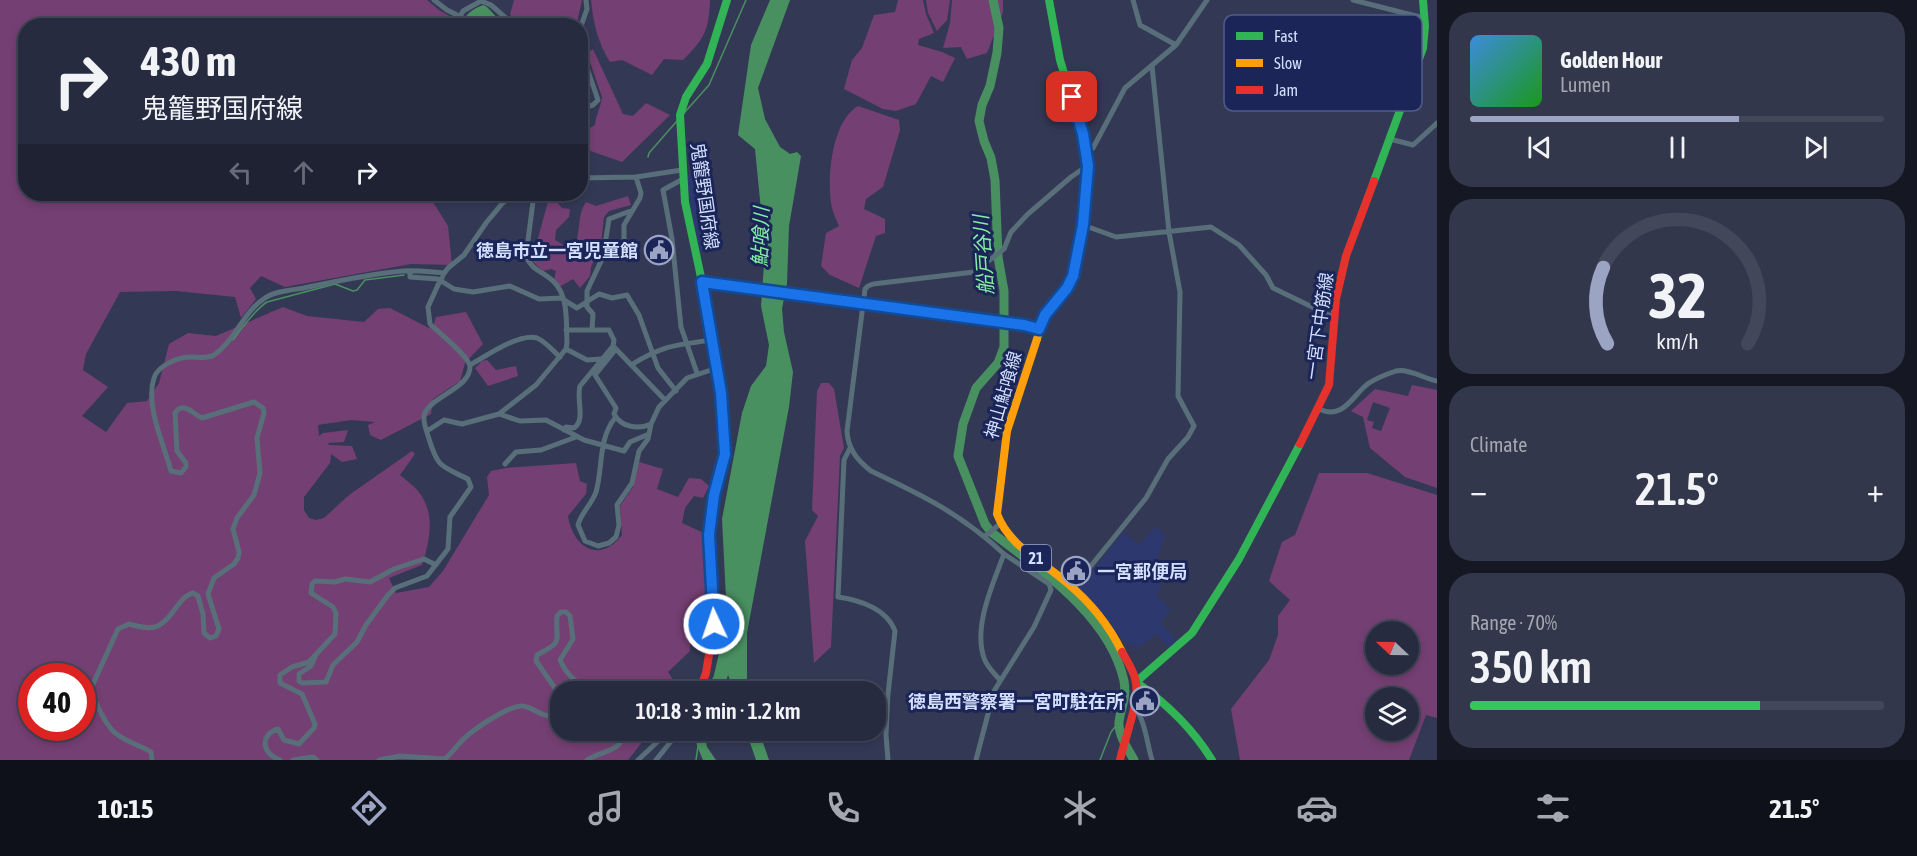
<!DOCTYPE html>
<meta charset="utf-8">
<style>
:root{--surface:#262b40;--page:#32374b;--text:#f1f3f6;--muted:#a4a7b1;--line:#424759;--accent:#9ca4c4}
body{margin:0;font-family:"Asap Condensed","Noto Sans JP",sans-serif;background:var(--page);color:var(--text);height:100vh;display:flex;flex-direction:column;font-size:22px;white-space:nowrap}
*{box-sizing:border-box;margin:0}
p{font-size:20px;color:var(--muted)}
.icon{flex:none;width:33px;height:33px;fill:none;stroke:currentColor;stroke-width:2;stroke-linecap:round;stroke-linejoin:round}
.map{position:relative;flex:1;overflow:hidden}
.side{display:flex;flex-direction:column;gap:12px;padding:12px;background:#151823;width:480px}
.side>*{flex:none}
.guide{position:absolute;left:18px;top:18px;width:570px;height:183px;border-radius:24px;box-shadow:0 3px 9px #0003,0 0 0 2px var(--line);background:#262b40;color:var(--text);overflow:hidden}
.needle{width:39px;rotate:292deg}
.buttons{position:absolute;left:1365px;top:621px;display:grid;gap:12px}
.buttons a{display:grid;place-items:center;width:54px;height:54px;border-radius:50%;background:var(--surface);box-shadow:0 3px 9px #0003,0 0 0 2px var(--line);font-size:30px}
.speed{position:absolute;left:18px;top:663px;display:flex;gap:12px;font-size:30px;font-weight:700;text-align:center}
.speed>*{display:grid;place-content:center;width:78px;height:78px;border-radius:50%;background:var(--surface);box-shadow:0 3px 9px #0003,0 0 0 2px var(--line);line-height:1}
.speed .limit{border:9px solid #d22;background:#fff;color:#111}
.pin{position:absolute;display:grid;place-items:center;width:51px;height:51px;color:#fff;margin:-26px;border-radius:12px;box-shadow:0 3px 9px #0006}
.me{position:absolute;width:66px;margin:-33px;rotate:357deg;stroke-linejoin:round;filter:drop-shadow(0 0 4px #0008)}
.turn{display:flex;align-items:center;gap:21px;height:126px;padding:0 24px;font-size:27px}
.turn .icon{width:78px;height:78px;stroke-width:2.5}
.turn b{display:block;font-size:42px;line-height:51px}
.lanes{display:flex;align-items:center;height:57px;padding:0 24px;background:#0003;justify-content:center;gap:30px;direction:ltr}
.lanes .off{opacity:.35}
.big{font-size:45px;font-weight:600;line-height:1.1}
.side .widget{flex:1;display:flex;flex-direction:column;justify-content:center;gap:9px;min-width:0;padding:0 21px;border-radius:24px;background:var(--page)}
.side .dial{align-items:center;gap:0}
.dial svg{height:156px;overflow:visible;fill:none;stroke:var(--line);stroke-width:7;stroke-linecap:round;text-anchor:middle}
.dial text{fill:var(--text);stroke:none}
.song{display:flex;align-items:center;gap:18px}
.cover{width:72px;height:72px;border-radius:9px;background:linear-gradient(135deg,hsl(210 70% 55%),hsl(120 70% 35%))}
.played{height:6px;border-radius:3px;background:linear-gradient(90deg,var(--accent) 65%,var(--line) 65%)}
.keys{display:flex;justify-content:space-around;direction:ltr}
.heat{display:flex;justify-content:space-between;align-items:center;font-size:33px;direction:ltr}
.charge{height:9px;border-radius:4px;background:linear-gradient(90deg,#34c759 70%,var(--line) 0)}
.trip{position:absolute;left:550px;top:681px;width:336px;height:60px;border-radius:24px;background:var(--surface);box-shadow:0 3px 9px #0003,0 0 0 2px var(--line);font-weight:600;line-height:60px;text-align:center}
.tabs{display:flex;height:96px;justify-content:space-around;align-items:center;background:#0f111a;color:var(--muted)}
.tabs .icon{width:42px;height:42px}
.tabs .selected{color:var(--accent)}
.tabs b{font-size:27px;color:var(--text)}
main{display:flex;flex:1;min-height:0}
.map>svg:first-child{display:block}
.built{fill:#2d386f}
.forest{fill:#743f72;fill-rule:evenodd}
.water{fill:#499061}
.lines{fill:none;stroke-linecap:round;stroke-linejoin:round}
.stream{stroke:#499061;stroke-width:1.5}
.river{stroke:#499061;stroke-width:9}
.street{stroke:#586f7a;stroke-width:5}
.fast{stroke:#30b455;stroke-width:8}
.slow{stroke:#ff9f0a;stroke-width:8}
.jam{stroke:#e5322d;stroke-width:8}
.street-bridge{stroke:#586f7a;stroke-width:5}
.fast-bridge{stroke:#30b455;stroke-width:8}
.route-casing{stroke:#114b97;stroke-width:15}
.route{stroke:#1a73e8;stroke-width:10}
.labels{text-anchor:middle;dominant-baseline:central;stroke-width:6;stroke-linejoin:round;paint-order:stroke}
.shield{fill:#1b2558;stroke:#9ca6cd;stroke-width:1.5}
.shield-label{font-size:16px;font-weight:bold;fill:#d4deff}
.street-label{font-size:18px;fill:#d4deff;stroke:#1b2558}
.poi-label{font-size:18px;font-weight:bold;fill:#d4deff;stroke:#1b2558;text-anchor:end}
.water-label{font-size:20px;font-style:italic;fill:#85eea3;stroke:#1b2558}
.key{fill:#1b2558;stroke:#525c8a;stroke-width:1.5}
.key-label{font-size:16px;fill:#d4deff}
</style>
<main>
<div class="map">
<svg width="1437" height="760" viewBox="0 0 1437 760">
<rect width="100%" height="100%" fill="#333955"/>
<path class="built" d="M708 173 705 207 706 252H700L690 208 686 174Z
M1155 527 1165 534 1158 558 1147 576 1162 587 1156 595 1171 609 1161 623 1179 643 1171 650 1156 634 1138 648 1127 644 1079 588 1123 532 1139 545Z"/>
<path class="forest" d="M0 0H427L439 10 453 18 450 26H26V194H428L448 226 452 265 411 264 285 287 261 276 250 288 256 299 241 318 235 297 176 291 120 292 86 354 83 370 108 387 82 416 106 432 127 403 147 401 159 383 169 344 188 333 216 336 283 307 307 316 364 322 378 309 390 308 429 328 434 324 436 317 466 312 483 344 465 363 460 381 433 399 431 414 381 440 370 435 368 425 375 422 351 420 318 425 319 436 323 433 348 430 344 442 328 443 329 445 352 446 357 459 342 462 331 454 330 463 304 497V510L309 518 316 520 324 518 349 495 412 451 415 454 400 475C406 480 413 485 418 491 436 513 430 540 422 565L389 578 396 593 429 587 443 571 489 495 487 477 491 471 506 468 576 463 580 481 587 484 586 494 568 516C573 548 600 564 622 535L620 506 633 487 639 462 663 469 657 489 678 497 689 478 701 479 709 486 703 498 694 496 685 508 682 523 704 533C703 568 710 602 706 637L694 639 690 644V651L668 672 674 681 688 691 561 692V730L651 731 628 760H0ZM32 676H82V728H32Z
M514 0H582L576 26 521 25 510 15Z
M591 0H710C709 31 704 39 683 60L664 59 652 75 622 60 610 62C598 43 593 22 591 0Z
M898 0H923L926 14 934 33 919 39 918 45 942 52 955 58 943 82 931 76 916 104 896 111 883 109 844 89 852 60 862 48 874 15 895 12Z
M926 0H950L947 20 937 31 928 13Z
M952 0H1003V12L987 53 967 59 961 47 943 48 950 23Z
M593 49 623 114 633 116 646 103 670 115 622 162 588 150 581 161V133L595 125C596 114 601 107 602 97L587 53Z
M858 106 899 120 900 130 883 187 866 199 864 209 885 219V233L876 236 859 288 830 275 821 266 826 233 839 226C836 219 832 211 831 203 827 176 832 121 858 106Z
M550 194H556L554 198 562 208 570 209 569 217 556 230 555 240 562 244 567 251 573 250C582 232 576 217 586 202L596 206 628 196 631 205 609 211 604 217 601 243 591 267 590 276 580 288 573 279 559 287 554 280 556 271 551 269 543 271 530 259 534 253Z
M487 360 496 370 516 366 518 376 488 386 475 368 482 361Z
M821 383H829L834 389 844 448 840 456 831 647 814 663 805 541 818 516 812 510 817 391Z
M1412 385 1437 390V488L1405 477 1370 448 1363 417 1351 411 1375 389 1408 396ZM1373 402 1390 408 1381 431 1372 428 1374 422 1367 420Z
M1319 473H1367L1437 495V718L1426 715 1409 760H1240L1231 709 1269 660 1278 635V616L1290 600 1269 581 1282 542 1295 535ZM1376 632H1408V664H1376ZM1376 698H1408V730H1376Z"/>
<path class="water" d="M770 0H790L758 88 765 119 780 147 790 154 797 152 801 156 789 226 787 283 782 309 784 332 793 372 789 407 747 633V691H734L728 675 723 691 707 692 714 675 727 618 722 519 742 413 751 386 766 366 769 345 761 306 765 251 755 149 738 135 751 45Z
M483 5 487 7 504 25H463C464 14 473 9 483 5Z
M695 731H704L707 747 716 760H703L697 746Z
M746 731H759L769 760H756Z"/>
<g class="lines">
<path class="stream" d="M684 113 709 85 746 0
M648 157 649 153 677 121
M233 340C240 330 257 308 267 302L335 284 353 291 357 290 365 280 404 275
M696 760 698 746
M1100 760 1111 732 1119 722"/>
<path class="river" d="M993 0 999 28 997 53 990 86 982 105 979 121 984 141 991 158 995 180 998 257 1004 291V347L998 363 976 388 963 424 958 456 985 524 991 532C1041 570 1110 616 1124 681 1127 699 1121 706 1119 722 1118 735 1128 749 1134 760"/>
<path class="street" d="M434 0 447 10 459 16
M1133 0 1140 25 1176 45
M1353 0 1424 18
M455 26 463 11 481 1 491 5 515 26
M580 29 587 9 586 0
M580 48 598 100 593 105 580 109
M1390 139 1413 145 1437 123
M1086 153 1093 148 1125 88 1176 45 1207 0
M580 178 636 177 682 170
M683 179 663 190 672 239 681 327 697 373
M483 194 504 202
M1083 225 1116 237 1211 227 1239 245 1266 275 1273 288 1335 318
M630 253 624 239V225L640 198 641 193 636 177
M410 271V277L438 279 454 289 473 292 510 286 539 299 563 298
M443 275 448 268 464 255 486 223 510 194
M564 300 577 308 599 294 612 298 627 295 639 315 658 368 676 391
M566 330H609L614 340 613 346
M592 330 593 314 587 307V291L603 257 609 219 633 210
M566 349 587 360 601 359
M616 349 595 375 616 408 614 414C621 427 638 430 651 424
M470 365C486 356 519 333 537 338 545 341 553 351 560 357
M631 365C663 345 676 345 712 340
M1319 409C1344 421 1353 394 1369 383 1377 378 1387 374 1396 371 1408 368 1425 379 1437 381
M499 414 520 421 546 420 584 440 624 451 630 442 649 434
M615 418C598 439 603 468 596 492 592 504 581 513 578 525L585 541 598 546 609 543 616 537 619 525 617 505 632 483 639 451 648 439 651 424 659 407 687 378 717 368
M564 430 566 427 574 428C586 420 576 399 580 386L613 346 665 400
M427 431 444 420 462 424 499 414 536 385 566 349 567 343C566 324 569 297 554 282 544 272 531 270 526 256L534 194
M850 448 844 460 838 597C860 600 887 609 895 631L888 694 886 735 888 760
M505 464 516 452 541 450 576 437
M985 536 1000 524
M1073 588 1146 498 1168 459 1188 437 1194 426 1178 396 1180 292 1169 232 1152 66
M315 657 311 666 299 674V681L302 683 326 682 333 665 357 642 366 625 388 595 395 588 427 576 448 549 450 517 471 487 468 479C441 466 438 468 429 439 427 432 423 423 424 416 428 397 470 389 470 367 470 357 438 332 430 324L428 307 438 285
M1000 680C994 673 987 667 984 658 973 626 993 584 1004 554 961 514 924 496 871 471 857 460 848 449 847 431L865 289 868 286 873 284 974 272 1004 249 1011 232 1028 214 1071 177 1087 166
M1133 705C1145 718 1147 744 1152 760
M152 760 151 752 148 750C119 737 112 737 98 707 95 699 91 693 93 684L118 629 129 624C157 632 161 628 178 605 183 599 186 595 193 593L198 596 203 614 204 633 210 638 216 636 219 629 208 594 214 578 234 564 238 558 239 552 233 529 237 518 254 495 260 473 257 438 264 413 263 408 254 402 202 418C192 413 183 401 175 413L177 451 186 463V467L181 473 171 471C164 445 145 405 154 378 158 365 179 357 191 357 199 357 207 359 214 355 235 341 243 312 265 298 275 291 292 290 304 288 337 281 369 274 403 271 416 270 430 272 444 273
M280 760C262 754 259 735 278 729L284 740 299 744 314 728 315 724 302 694 280 683V675L292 667 309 662 335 634 336 613 333 607 311 593 312 584 315 581 335 582 345 579 370 582 394 569 424 559 436 565
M293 760 313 757 317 760
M379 760 400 756 445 759C453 752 460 741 468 735 479 726 510 705 523 706 535 708 542 718 554 715L561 707 557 691 536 661 537 655C565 640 555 643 557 616L561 612H566L570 616 573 639 560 660C567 676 578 685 595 692
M587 760C604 749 620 754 626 730
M638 760 670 730
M656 760 680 730
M976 760 994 691 1034 627 1051 590 1049 584 1004 554"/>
<path class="fast" d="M727 0 707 64 686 97 680 115 685 202 702 282 728 285
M1374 181 1423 48 1425 26 1423 0
M702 282 721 393
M1037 339 1043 319 1067 288 1073 276 1080 244 1088 174 1083 134 1060 60 1049 0
M1212 760C1193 729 1166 703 1136 682L1192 633 1239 559 1300 444"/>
<path class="slow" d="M1037 339 1007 431 997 514C1009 546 1042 561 1066 582 1089 601 1109 625 1122 652"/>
<path class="jam" d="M1014 324 1039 329
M1300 444 1329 385 1336 299 1346 256 1374 181
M699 692 706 673 714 624 709 535 713 495 725 454 721 393
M1120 760C1125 737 1139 704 1136 682 1134 671 1127 661 1122 652"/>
<path class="street-bridge" d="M438 285 442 278"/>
<path class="fast-bridge" d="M728 285 1014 324"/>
</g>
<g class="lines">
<g class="route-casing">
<path id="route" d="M714 624 709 535 714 495 725 454 721 393 702 282 1024 325 1039 329 1045 315 1067 288 1073 276 1083 225 1088 166 1083 134 1072 97"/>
</g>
<use href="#route" class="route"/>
</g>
<defs>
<g id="civic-ring" transform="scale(1.5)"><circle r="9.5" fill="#1b2558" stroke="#9ca4c4" stroke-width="1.5"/><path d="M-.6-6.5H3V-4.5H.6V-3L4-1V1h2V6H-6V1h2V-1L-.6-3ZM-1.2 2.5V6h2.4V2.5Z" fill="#9ca4c4"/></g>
</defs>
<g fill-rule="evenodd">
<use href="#civic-ring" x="659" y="250"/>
<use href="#civic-ring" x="1076" y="571"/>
<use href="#civic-ring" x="1145" y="701"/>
</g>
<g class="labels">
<rect class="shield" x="1021" y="545" width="30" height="26" rx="4.5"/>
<g class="shield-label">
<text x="1036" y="558">21</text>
</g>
<g class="street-label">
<text transform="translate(705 196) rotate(82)">鬼籠野国府線</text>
<text transform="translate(1319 326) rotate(-82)">一宮下中筋線</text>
<text transform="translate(1003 395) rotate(-74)">神山鮎喰線</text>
</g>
<g class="poi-label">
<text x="638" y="250">徳島市立一宮児童館</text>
<text x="1097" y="571" text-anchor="start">一宮郵便局</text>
<text x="1124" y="701">徳島西警察署一宮町駐在所</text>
</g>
<g class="water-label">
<text transform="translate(760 237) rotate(-88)">鮎喰川</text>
<text transform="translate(983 255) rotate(-94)">船戸谷川</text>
</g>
</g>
<rect x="1224" y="15" width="198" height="96" rx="9" class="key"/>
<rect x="1236" y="32" width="27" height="8" fill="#30b455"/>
<rect x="1236" y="59" width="27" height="8" fill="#ff9f0a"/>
<rect x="1236" y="86" width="27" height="8" fill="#e5322d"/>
<g class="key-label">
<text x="1274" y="42">Fast</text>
<text x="1274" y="69">Slow</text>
<text x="1274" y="96">Jam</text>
</g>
</svg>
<div class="buttons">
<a><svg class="needle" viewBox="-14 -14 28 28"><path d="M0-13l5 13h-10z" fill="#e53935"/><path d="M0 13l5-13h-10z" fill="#a4a7b1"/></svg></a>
<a><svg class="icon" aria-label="layers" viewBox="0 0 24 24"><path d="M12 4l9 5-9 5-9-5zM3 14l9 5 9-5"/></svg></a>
</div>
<div class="speed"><div class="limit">40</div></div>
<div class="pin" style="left:1072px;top:97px;background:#d93025"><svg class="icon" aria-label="arrive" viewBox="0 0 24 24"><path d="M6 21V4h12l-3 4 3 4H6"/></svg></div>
<svg class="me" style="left:714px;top:624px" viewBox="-20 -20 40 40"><circle r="17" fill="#1a73e8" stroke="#fff" stroke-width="3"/><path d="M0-11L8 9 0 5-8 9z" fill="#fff"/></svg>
<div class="trip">10:18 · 3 min · 1.2 km</div>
<div class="guide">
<div class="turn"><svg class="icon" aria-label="right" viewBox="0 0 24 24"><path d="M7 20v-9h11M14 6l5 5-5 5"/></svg><div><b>430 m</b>鬼籠野国府線</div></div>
<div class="lanes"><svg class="icon off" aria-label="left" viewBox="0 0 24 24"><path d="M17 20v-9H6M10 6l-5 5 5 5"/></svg><svg class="icon off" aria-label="ahead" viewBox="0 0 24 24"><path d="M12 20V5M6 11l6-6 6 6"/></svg><svg class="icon" aria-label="right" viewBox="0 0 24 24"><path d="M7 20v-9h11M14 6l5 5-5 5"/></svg></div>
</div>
</div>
<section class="side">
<div class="widget">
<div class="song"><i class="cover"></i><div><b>Golden Hour</b><p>Lumen</p></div></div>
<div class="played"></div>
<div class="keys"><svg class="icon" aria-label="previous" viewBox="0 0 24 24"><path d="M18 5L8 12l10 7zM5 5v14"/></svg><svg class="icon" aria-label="pause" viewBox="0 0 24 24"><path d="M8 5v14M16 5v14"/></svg><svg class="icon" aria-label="next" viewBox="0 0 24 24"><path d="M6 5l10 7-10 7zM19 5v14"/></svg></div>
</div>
<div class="widget dial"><svg viewBox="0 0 100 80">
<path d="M14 69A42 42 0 1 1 86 69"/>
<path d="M14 69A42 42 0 0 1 12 30" stroke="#9ca4c4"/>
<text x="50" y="56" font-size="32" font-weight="700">32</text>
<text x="50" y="72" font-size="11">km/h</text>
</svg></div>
<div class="widget"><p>Climate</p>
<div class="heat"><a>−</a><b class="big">21.5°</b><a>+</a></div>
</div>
<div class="widget"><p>Range · 70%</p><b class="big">350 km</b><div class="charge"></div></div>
</section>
</main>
<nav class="tabs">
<b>10:15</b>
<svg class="icon selected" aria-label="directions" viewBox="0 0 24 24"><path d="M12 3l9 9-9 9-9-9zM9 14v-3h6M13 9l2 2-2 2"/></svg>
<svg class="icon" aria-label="music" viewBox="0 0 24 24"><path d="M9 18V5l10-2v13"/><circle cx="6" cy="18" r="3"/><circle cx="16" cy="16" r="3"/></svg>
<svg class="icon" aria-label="phone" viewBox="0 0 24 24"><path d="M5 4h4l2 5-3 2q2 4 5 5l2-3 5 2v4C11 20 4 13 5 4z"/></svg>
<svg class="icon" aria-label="climate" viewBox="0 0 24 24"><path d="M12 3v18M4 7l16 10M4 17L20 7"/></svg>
<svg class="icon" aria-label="car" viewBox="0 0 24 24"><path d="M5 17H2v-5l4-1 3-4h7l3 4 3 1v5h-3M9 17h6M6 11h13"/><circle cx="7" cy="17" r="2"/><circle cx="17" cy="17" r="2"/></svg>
<svg class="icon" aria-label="filters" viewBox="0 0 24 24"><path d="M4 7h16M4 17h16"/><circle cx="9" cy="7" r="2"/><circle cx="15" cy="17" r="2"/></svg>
<b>21.5°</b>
</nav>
